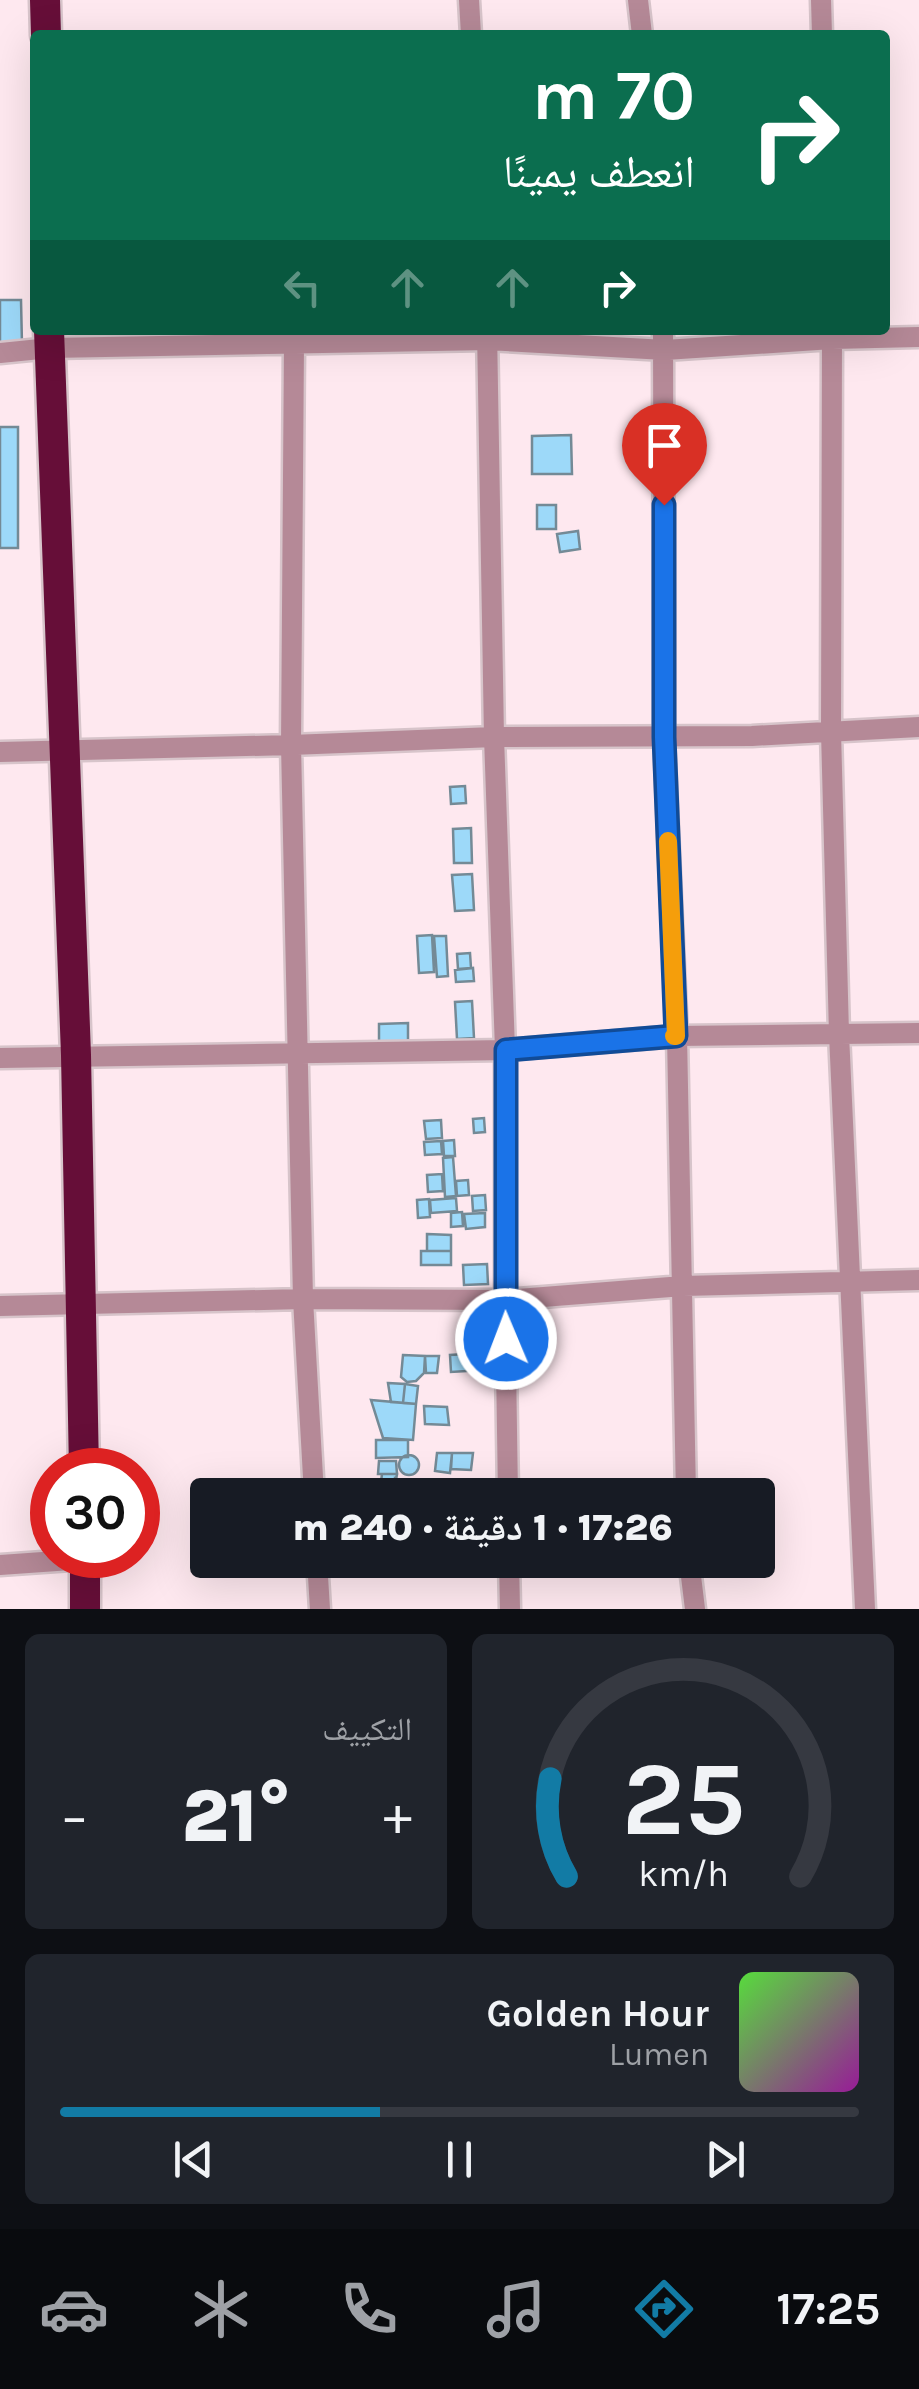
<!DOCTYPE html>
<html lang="ar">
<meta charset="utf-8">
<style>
:root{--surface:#171b24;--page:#20242c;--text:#f1f3f6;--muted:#9ea1a6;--line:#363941;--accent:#127ba5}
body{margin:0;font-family:Karla,"Noto Naskh Arabic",sans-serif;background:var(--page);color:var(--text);direction:rtl;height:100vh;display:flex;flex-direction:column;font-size:38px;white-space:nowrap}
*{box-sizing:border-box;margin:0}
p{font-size:32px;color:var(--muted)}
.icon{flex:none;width:55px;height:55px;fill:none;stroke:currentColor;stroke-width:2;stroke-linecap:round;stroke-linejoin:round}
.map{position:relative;height:1609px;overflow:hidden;direction:ltr}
.details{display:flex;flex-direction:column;gap:25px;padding:25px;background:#0d0f14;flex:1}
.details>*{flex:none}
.guide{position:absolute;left:30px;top:30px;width:860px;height:305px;border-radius:10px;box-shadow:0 10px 40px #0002;direction:rtl;background:#0b6e4f;color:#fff;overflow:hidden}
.speed{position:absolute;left:30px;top:1448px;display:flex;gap:20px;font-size:50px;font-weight:700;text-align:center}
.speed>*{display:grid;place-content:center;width:130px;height:130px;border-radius:50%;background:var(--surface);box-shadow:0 10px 40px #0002;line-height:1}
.speed .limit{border:15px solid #d22;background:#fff;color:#111}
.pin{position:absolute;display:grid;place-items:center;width:85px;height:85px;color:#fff;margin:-102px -42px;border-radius:50% 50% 50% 0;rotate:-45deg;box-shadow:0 0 10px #0007}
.pin .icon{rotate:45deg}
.me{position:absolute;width:110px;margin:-55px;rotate:359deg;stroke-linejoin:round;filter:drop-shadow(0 0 8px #0008)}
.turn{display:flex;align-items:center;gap:35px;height:210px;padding:0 30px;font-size:45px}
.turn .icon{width:130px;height:130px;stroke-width:2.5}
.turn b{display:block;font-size:70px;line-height:85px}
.lanes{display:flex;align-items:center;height:95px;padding:0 30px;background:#0003;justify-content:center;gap:50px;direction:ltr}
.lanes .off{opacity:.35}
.big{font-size:75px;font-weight:800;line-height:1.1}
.details .tile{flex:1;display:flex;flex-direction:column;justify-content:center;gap:15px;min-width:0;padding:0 35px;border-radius:15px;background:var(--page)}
.details .dial{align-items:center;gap:0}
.dial svg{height:260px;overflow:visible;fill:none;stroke:var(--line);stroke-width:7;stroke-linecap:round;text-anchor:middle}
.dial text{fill:var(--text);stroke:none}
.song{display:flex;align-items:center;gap:30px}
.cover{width:120px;height:120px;border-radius:15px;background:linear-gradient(135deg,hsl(110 70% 55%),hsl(300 70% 35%))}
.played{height:10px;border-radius:5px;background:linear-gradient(90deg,var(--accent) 40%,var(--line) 40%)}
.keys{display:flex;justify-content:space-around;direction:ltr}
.heat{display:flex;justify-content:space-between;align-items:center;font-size:55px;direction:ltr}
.details .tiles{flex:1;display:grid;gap:25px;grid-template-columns:1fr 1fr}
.tile:last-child{grid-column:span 2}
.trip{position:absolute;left:190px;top:1478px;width:585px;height:100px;border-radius:10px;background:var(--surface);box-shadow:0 10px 40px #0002;font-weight:800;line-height:100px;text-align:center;direction:rtl}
.dock{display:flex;height:160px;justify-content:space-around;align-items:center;background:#090b0e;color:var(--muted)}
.dock .icon{width:70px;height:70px}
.dock .on{color:var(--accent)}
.dock b{font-size:45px;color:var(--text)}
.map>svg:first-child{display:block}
.building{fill:#9dd9f9;stroke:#748a96;stroke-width:2.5}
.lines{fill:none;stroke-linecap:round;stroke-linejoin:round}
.street-casing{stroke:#d7c4ca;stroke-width:25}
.highway-casing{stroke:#d7c4ca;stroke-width:35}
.street{stroke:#b58997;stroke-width:20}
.highway{stroke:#660e38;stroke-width:30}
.route-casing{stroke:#114b97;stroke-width:25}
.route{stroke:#1a73e8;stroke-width:18}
.slow{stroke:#f59e0b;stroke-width:18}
</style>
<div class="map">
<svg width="919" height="1609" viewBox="0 0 919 1609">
<rect width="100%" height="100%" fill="#fee8ef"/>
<path class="building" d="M0 300H21L22 344H0Z
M0 427H18V548H0Z
M571 435 572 474H532V436Z
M537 505H556V529H537Z
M578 531 580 549 560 552 557 534Z
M465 786 466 803 451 804 450 787Z
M471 828 472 863H454L453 829Z
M472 874 474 910 455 911 452 875Z
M432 935 434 972 419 973 417 936Z
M434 936H446L448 976 437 977Z
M470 953 471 968 458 969 457 954Z
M473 968 474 981 456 982 455 970Z
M472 1001 474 1038 457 1039 455 1002Z
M408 1023V1041L379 1042V1024Z
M484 1118 485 1132 474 1133 473 1119Z
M441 1120 442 1138 426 1139 424 1121Z
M454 1140 455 1156H444L443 1141Z
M441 1141 442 1154 425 1155 424 1142Z
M453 1157 456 1196 445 1197 443 1158Z
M442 1174 443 1191 428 1192 427 1175Z
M468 1180 469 1195 457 1196 456 1181Z
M485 1195 486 1210 473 1211 472 1196Z
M456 1198 457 1211 431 1213 430 1200Z
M429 1199 430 1217 418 1218 417 1200Z
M462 1212 463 1226 451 1227V1213Z
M485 1213V1227L466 1229 464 1214Z
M427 1234 451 1235V1251H427Z
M421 1251H451V1265H421Z
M487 1264 488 1284 464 1285 463 1265Z
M482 1353 483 1370 451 1372 450 1355Z
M403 1355 425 1356 424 1373 416 1381 407 1382 401 1377Z
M425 1356H439L437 1373H426Z
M388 1383 405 1384 403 1403 391 1402Z
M405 1384 418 1386 416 1404 403 1403Z
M371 1400 416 1404 413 1440 383 1438Z
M424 1406 447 1407 449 1425 425 1424Z
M376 1440H408V1457L376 1458Z
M437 1453H452L450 1473 435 1471Z
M452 1453H473L471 1470 451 1469Z
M399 1465a10 10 0 1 1 20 0a10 10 0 1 1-20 0Z
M379 1461H396L397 1474H378Z
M382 1474H397L394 1493 380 1490Z
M395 1478 424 1481 422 1495 394 1493Z"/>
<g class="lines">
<g class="street-casing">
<path id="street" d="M469 0 471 35
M638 0 642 35
M821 0 822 35
M487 330 494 737 505 1050V1300L508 1495
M663 330 664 737 677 1036 686 1495
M832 330 831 732 839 1034 865 1609
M294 343 291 745 303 1299 314 1495
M0 353 50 348 488 340 665 350 832 339 919 337
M0 752 291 745 494 737 752 736 919 727
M0 1058 505 1050 677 1036 919 1033
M0 1306 303 1299 505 1300 683 1286 919 1280
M317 1560 320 1609
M509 1560 510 1609
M689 1560 695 1609
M0 1565 85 1559"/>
</g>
<g class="highway-casing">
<path id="highway" d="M45 0 46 35
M49 330 76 1055 84 1470
M85 1609V1555"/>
</g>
<use href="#street" class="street"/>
<use href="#highway" class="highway"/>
</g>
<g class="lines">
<g class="route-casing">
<path id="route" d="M506 1339V1050L676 1036 664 737V505"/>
</g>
<use href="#route" class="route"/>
<path class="slow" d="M668 841 676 1036H674"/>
</g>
</svg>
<div class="speed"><div class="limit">30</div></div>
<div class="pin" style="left:664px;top:505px;background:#d93025"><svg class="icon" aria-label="arrive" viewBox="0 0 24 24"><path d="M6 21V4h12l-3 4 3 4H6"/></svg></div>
<svg class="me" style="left:506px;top:1339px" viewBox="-20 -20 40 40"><circle r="17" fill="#1a73e8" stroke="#fff" stroke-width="3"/><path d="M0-11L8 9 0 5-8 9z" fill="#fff"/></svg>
<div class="trip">17:26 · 1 دقيقة · 240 m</div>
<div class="guide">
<div class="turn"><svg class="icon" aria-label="right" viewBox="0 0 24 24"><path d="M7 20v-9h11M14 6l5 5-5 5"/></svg><div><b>70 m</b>انعطف يمينًا</div></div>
<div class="lanes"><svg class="icon off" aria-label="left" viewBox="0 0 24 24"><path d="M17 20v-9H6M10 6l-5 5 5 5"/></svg><svg class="icon off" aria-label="ahead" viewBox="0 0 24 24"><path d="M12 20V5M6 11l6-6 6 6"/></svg><svg class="icon off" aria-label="ahead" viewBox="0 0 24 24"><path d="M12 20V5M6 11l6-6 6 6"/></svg><svg class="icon" aria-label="right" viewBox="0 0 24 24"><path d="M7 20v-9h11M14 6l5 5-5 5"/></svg></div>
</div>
</div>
<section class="details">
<div class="tiles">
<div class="tile dial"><svg viewBox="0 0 100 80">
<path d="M14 69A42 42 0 1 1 86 69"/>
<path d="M14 69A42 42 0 0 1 9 39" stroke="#127ba5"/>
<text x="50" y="56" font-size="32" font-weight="700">25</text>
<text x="50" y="72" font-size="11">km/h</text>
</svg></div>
<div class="tile"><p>التكييف</p>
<div class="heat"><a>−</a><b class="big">21°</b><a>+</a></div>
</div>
<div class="tile">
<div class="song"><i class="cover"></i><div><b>Golden Hour</b><p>Lumen</p></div></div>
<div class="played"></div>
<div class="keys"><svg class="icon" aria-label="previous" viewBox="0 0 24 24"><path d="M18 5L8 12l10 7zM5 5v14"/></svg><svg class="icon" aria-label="pause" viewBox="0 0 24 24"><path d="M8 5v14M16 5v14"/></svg><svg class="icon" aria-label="next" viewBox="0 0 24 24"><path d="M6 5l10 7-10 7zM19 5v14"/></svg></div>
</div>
</div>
</section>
<nav class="dock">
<b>17:25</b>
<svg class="icon on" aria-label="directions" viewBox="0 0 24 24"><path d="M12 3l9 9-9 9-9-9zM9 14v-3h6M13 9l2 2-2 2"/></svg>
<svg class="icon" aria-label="music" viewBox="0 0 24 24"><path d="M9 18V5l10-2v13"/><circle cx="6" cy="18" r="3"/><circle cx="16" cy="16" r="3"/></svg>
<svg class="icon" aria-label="phone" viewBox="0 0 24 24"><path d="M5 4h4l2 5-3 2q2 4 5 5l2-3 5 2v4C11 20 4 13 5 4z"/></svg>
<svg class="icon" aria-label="climate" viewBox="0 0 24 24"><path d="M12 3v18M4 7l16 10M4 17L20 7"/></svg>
<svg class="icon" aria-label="car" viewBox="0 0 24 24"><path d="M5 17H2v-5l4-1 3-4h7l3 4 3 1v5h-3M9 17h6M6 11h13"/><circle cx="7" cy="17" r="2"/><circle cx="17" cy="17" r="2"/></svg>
</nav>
